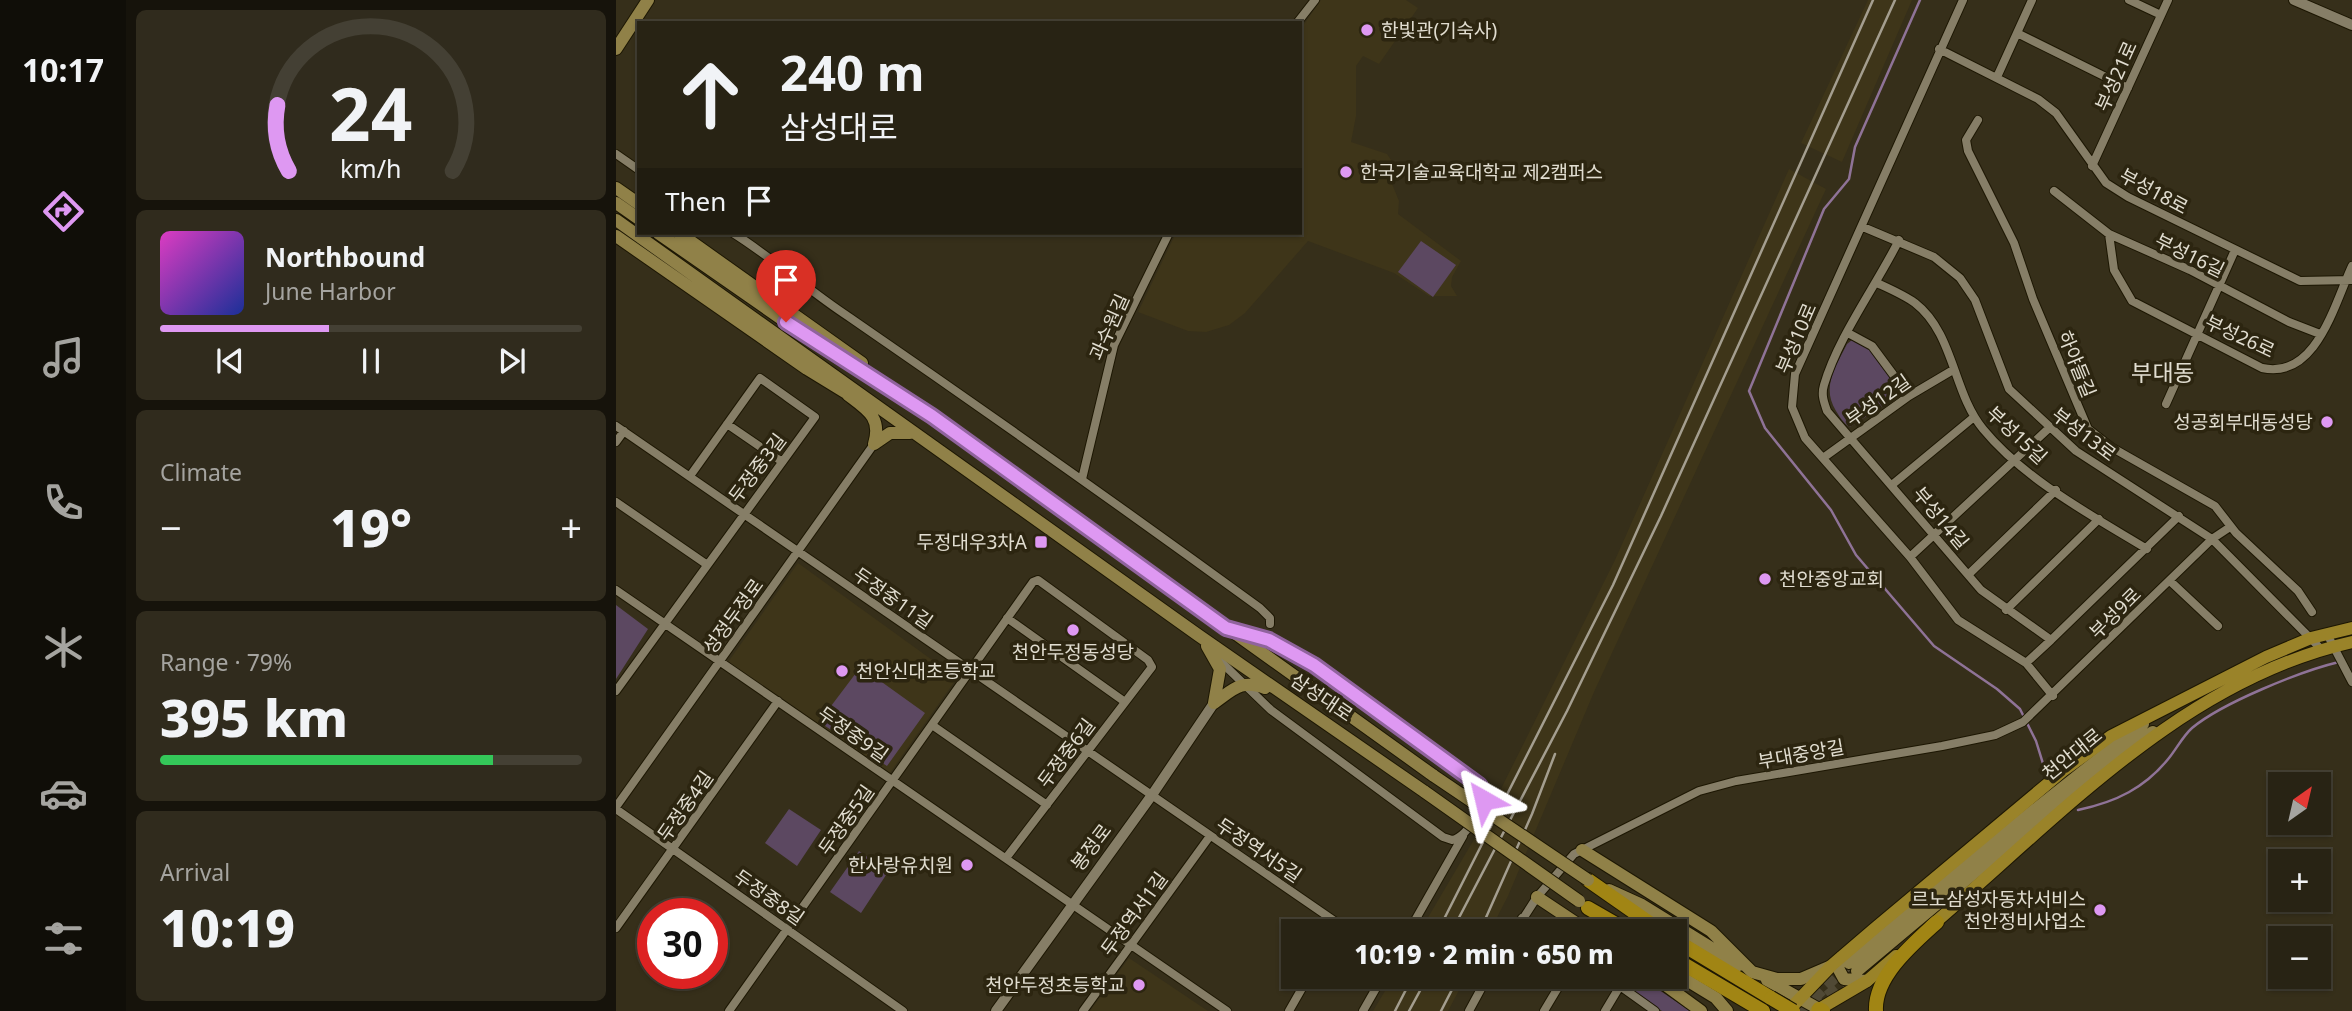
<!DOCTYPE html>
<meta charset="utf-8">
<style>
:root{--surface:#282314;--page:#302b1d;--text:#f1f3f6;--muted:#a5a4a0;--line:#444034;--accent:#de98f2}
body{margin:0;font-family:"Noto Sans","Noto Sans KR",sans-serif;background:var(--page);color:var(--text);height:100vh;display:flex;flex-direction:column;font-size:26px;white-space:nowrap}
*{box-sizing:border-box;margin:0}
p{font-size:23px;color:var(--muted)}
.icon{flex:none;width:38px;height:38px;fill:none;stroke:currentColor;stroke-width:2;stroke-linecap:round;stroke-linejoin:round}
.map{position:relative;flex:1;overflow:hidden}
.sheet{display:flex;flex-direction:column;gap:10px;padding:10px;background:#16130b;width:490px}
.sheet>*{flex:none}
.top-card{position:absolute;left:21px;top:21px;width:665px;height:214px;border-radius:0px;box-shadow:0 2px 5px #0004,0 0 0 2px var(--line);background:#282314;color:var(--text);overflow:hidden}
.needle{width:46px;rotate:34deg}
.buttons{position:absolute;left:1652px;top:772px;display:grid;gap:14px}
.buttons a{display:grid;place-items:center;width:63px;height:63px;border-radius:0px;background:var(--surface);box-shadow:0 2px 5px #0004,0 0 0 2px var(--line);font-size:35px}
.speed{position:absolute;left:21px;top:898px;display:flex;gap:14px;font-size:35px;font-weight:700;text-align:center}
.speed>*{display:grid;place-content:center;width:91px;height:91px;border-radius:50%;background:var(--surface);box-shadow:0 2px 5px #0004,0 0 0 2px var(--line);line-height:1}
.speed .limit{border:10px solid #d22;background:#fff;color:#111}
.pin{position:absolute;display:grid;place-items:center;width:60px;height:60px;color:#fff;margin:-72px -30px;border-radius:50% 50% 50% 0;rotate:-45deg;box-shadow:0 0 7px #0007}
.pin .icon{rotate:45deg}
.me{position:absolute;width:77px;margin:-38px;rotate:323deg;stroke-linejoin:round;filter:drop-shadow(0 0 5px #0008)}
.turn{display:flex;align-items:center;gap:24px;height:147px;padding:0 28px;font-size:32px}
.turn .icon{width:91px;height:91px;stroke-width:2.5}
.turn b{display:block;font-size:49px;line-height:60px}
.then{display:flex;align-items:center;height:66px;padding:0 28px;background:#0003;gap:14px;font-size:26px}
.big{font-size:52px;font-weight:800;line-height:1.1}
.sheet .widget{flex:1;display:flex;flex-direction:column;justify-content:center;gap:10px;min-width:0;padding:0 24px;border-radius:10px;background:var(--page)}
.sheet .dial{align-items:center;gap:0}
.dial svg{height:182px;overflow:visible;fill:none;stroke:var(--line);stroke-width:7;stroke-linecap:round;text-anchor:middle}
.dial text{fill:var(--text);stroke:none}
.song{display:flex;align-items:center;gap:21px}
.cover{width:84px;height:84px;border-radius:10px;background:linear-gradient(135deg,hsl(310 70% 55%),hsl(230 70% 35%))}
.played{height:7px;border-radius:4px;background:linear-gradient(90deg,var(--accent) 40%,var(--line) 40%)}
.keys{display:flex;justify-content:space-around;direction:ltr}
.heat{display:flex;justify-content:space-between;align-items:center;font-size:38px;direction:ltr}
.charge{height:10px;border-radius:5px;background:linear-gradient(90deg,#34c759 79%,var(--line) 0)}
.trip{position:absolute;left:665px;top:919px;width:406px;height:70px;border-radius:0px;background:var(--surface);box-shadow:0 2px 5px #0004,0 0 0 2px var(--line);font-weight:800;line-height:70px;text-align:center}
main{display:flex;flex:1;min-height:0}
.menu{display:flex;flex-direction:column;width:126px;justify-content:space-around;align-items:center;background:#100e08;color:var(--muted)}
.menu .icon{width:49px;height:49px}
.menu .selected{color:var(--accent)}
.menu b{font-size:32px;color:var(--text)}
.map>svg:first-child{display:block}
.built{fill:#3e3519}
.green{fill:#5c4861}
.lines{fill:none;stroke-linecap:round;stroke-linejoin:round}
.stream{stroke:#8f7397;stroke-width:2.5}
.secondary-tunnel{stroke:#504935;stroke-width:12;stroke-dasharray:12 6;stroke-linecap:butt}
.minor-casing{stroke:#1d1703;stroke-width:10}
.tertiary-casing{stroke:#1d1703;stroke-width:12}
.secondary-casing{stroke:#1d1703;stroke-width:14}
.primary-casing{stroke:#1d1703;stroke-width:14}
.trunk-casing{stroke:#1d1703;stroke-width:16}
.minor{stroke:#867e67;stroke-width:8}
.tertiary{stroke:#867e67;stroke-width:10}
.secondary{stroke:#908148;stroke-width:12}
.primary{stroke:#9a8329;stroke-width:12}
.trunk{stroke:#a18514;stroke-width:14}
.rail{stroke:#a49e8f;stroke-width:2.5}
.secondary-bridge-casing{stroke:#1d1703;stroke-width:14;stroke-linecap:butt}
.trunk-bridge-casing{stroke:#1d1703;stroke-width:16;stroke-linecap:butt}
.secondary-bridge{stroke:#908148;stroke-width:12}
.trunk-bridge{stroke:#a18514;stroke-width:14}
.route-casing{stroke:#90639d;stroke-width:18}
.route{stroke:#de98f2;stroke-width:12}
.poi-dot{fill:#de98f2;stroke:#2c2510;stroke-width:2.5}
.labels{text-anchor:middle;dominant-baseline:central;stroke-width:7;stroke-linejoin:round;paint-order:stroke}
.poi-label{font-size:19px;fill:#e1ddd0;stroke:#2c2510;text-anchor:end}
.street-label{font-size:19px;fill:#e1ddd0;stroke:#2c2510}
.quarter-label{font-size:23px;fill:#e1ddd0;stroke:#2c2510}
</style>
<main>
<nav class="menu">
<b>10:17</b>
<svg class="icon selected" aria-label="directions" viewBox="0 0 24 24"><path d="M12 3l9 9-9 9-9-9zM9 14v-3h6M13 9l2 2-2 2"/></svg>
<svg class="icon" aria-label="music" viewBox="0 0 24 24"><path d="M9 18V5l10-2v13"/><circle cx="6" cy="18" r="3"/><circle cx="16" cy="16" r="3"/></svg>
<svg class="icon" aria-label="phone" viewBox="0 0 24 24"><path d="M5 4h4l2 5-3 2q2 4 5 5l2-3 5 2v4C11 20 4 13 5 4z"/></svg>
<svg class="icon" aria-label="climate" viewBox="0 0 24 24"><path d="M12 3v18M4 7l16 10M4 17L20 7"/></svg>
<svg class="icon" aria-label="car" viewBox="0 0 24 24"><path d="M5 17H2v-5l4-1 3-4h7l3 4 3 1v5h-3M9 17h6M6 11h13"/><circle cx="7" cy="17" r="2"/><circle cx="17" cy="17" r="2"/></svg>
<svg class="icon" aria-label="filters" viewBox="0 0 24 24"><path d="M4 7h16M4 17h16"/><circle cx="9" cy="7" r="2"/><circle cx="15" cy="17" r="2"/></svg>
</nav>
<section class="sheet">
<div class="widget dial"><svg viewBox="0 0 100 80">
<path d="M14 69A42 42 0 1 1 86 69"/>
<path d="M14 69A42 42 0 0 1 9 40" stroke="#de98f2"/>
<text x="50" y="56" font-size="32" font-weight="700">24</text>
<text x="50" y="72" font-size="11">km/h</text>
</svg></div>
<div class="widget">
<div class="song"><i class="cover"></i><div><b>Northbound</b><p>June Harbor</p></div></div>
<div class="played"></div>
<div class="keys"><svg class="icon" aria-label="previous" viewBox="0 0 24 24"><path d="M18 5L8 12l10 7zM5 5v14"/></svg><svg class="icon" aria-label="pause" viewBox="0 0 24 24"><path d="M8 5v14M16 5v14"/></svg><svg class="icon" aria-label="next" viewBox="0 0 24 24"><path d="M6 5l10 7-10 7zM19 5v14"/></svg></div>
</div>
<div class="widget"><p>Climate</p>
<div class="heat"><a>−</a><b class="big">19°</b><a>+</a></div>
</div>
<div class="widget"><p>Range · 79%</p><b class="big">395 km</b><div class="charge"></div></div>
<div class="widget"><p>Arrival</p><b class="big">10:19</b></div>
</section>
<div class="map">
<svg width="1736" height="1011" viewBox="0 0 1736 1011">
<rect width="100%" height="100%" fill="#362f1a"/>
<path class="built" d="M705 0H790L802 8 763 64 747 56 740 66V116L735 142 771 154 775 160 776 184 783 201 782 214 845 261 836 277 835 286 841 296H813L778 273 692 241 629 313 613 325 590 332 572 331 522 312 560 233H684V30Z
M1252 0H1296L1226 162 1185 143Z
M1173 169 1210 189 978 692 892 896 874 931H804L870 819 999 560Z
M182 563 341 678 271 777 110 665Z
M513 958 592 1011H474Z
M778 976H850V977L832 1011H757Z"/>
<path class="green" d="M805 241 840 265 817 297 782 272Z
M1236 340C1258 345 1278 376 1280 397L1234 427C1227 423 1224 417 1220 411 1205 387 1220 366 1231 344Z
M0 605 32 629 0 679Z
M243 669 249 670 309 713 271 766 203 722Z
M173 809 205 830 181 866 149 843Z
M243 851 272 872 245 913 214 892Z
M997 977H1024L1074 1011H1046Z"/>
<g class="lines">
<path class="stream" d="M1304 0 1239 147 1233 179 1208 209 1133 391 1149 428 1215 510 1240 555 1318 646 1381 689 1404 709 1420 741 1429 770
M1462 810C1500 802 1529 788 1553 758 1561 748 1567 736 1576 728 1606 703 1685 671 1723 662"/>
<path class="secondary-tunnel" d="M1198 1008 1238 974
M1184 1011 1230 966"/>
<g class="minor-casing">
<path id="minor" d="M1347 0 1179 374 1176 407 1189 438 1294 557 1342 620 1410 663 1437 696
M1513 0 1545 15
M681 23 699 0
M1401 33 1512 88
M1323 49 1422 99 1440 113 1490 183 1512 197 1684 281 1736 280
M1381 77 1416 0
M1362 120 1350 140 1352 151 1398 243 1417 299 1472 429 1495 447 1599 506 1620 533 1682 591 1696 612
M0 154 23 170
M1476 166 1552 0
M1438 191 1493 234 1574 270 1673 322 1704 334
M1247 227 1318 257 1344 278 1359 300 1393 389 1460 451 1596 539 1705 649
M117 233C157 258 193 291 233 317 371 412 508 509 644 608L654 618V624
M1493 234 1498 270 1516 301 1646 368C1700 380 1718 305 1736 266
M1283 240C1260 286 1222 337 1208 385 1205 395 1208 402 1211 411L1365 590 1435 640 1563 516
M1261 283C1274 289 1288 295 1299 303 1338 333 1337 393 1367 429 1409 480 1475 515 1531 549
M1232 333 1256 346 1293 396
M1550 404 1619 250
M111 424 165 461
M0 426 733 931
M0 442 8 431
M1207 458 1293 396 1337 370
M466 479 498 345 553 233
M1277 484 1358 417
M0 502 90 564
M1294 557 1432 429
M1353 574 1440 490
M1554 581 1602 626
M0 590 611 1011
M1390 610 1483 519
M391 618 509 702
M1711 634 1736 682
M602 659 655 710 827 837 836 840C853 837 873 800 863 785 792 732 707 655 622 631
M1410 663 1435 640
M0 691 199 417 144 378 74 476
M316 725 431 805
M0 807 258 444
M0 809 287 1011
M906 918 924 931
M0 928 162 701
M793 931 847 836
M899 931 921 897 958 854 1083 791 1120 781 1326 746 1379 735 1407 722 1596 539 1614 527
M990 976 1039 1011
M113 1011 417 582 422 580 532 660 536 667 390 858
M467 1011 594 836
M673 1011 693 976
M747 1011 767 976
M853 1011 872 976
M928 1011 949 976
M989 1011 1004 986"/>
</g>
<g class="tertiary-casing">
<path id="tertiary" d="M1678 0 1736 25
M380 1011 536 795 598 703"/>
</g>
<g class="secondary-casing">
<path id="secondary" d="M0 49 32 0
M0 188 23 204
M0 203 23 219
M0 220 582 635 809 792
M42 233 213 352 316 416 818 776
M63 233 246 363
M0 236 191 369 240 399
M232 395C252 410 266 418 258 444
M258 444 274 433H294
M591 646 604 669 598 703
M598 703C617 690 624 679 649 688
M966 850 1095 931 1136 972 1161 979H1185L1213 967
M993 890 1026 905 1123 965
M921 897 972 931
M1226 957 1222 968 1228 979 1251 981
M1233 963 1348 866 1527 724
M1241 971 1420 821 1509 749 1537 732
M1059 973 1100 998 1111 1011
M1037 976 1085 1011
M1151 980 1203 1009"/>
</g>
<g class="primary-casing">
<path id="primary" d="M1315 926C1443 817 1567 680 1736 642
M1172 1011 1216 965 1258 929 1447 771 1495 736 1650 657 1695 638 1736 628
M1200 1011 1251 981 1280 956"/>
</g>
<g class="trunk-casing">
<path id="trunk" d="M972 880 1045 931
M972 908 1012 931
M1059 940 1155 998
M1059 959 1147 1011
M1203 1009 1207 1011
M1260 1011C1258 976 1298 943 1321 922"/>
</g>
<use href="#minor" class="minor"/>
<use href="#tertiary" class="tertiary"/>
<use href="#secondary" class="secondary"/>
<use href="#primary" class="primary"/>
<use href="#trunk" class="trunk"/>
<path class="rail" d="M822 931 997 585 1257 0
M836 931 951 711 1045 516 1279 0
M864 931 916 814 939 754
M779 1011 797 976
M793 1011 812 976
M825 1011 843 976"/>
<g class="secondary-bridge-casing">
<path id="secondary-bridge" d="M818 776 972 880
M809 792 963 901"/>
</g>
<g class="trunk-bridge-casing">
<path id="trunk-bridge" d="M1155 998 1177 1011"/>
</g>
<use href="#secondary-bridge" class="secondary-bridge"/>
<use href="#trunk-bridge" class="trunk-bridge"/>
</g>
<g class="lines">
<g class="route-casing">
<path id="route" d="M170 322 316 416 610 628 653 640 698 665 863 785 868 792V800"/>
</g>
<use href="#route" class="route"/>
</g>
<g class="poi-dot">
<circle cx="751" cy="30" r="7"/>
<circle cx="730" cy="172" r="7"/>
<circle cx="1711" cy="422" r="7"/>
<rect x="418" y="535" width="14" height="14" rx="3.5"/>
<circle cx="1149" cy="579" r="7"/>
<circle cx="457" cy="630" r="7"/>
<circle cx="226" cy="671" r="7"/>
<circle cx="351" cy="865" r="7"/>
<circle cx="1484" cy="910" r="7"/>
<circle cx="523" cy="985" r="7"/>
</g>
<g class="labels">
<g class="poi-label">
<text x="765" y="30" text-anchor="start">한빛관(기숙사)</text>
<text x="744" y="172" text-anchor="start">한국기술교육대학교 제2캠퍼스</text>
<text x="1697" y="422">성공회부대동성당</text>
<text x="411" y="542">두정대우3차A</text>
<text x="1163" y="579" text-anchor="start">천안중앙교회</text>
<text x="457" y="652" text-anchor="middle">천안두정동성당</text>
<text x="240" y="671" text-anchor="start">천안신대초등학교</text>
<text x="337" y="865">한사랑유치원</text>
<text x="1470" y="899">르노삼성자동차서비스<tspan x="1470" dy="22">천안정비사업소</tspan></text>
<text x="509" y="985">천안두정초등학교</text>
</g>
<g class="street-label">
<text transform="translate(1500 76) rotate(-66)">부성21로</text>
<text transform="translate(1538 191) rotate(28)">부성18로</text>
<text transform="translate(1574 255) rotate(26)">부성16길</text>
<text transform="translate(493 327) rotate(-66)">과수원길</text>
<text transform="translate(1624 336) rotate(25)">부성26로</text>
<text transform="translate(1180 338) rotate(-67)">부성10로</text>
<text transform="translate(1461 364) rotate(68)">하야들길</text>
<text transform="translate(1262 400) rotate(-35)">부성12길</text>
<text transform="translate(1468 434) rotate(37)">부성13로</text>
<text transform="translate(1401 435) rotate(43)">부성15길</text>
<text transform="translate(141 468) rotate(-53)">두정중3길</text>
<text transform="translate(1325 518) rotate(50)">부성14길</text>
<text transform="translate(277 598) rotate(35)">두정중11길</text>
<text transform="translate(1499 613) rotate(-45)">부성9로</text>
<text transform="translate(117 616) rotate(-54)">성정두정로</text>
<text transform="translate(706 697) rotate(34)">삼성대로</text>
<text transform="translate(237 734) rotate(35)">두정중9길</text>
<text transform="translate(450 753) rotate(-53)">두정중6길</text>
<text transform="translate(1185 754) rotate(-10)">부대중앙길</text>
<text transform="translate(1456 754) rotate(-39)">천안대로</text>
<text transform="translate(69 806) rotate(-55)">두정중4길</text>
<text transform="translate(230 820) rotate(-55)">두정중5길</text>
<text transform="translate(475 847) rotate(-53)">봉정로</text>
<text transform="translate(643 850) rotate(34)">두정역서5길</text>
<text transform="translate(153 897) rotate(35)">두정중8길</text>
<text transform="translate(518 914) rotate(-54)">두정역서1길</text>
</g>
<g class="quarter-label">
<text x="1547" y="372">부대동</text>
</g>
</g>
</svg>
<div class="buttons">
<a><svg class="needle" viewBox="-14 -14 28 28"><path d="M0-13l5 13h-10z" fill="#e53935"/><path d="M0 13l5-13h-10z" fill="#a5a4a0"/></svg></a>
<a>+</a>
<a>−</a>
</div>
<div class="speed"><div class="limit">30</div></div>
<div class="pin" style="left:170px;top:322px;background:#d93025"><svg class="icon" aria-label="arrive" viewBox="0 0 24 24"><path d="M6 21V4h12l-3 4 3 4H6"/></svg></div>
<svg class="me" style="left:868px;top:800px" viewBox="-20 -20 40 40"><path d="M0-17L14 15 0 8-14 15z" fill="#de98f2" stroke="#fff" stroke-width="4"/></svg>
<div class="trip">10:19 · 2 min · 650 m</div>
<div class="top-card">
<div class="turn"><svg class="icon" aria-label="ahead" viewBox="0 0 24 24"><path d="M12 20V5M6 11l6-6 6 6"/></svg><div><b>240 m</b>삼성대로</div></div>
<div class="then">Then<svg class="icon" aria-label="arrive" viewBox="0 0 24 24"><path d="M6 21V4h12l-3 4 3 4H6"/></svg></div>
</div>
</div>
</main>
